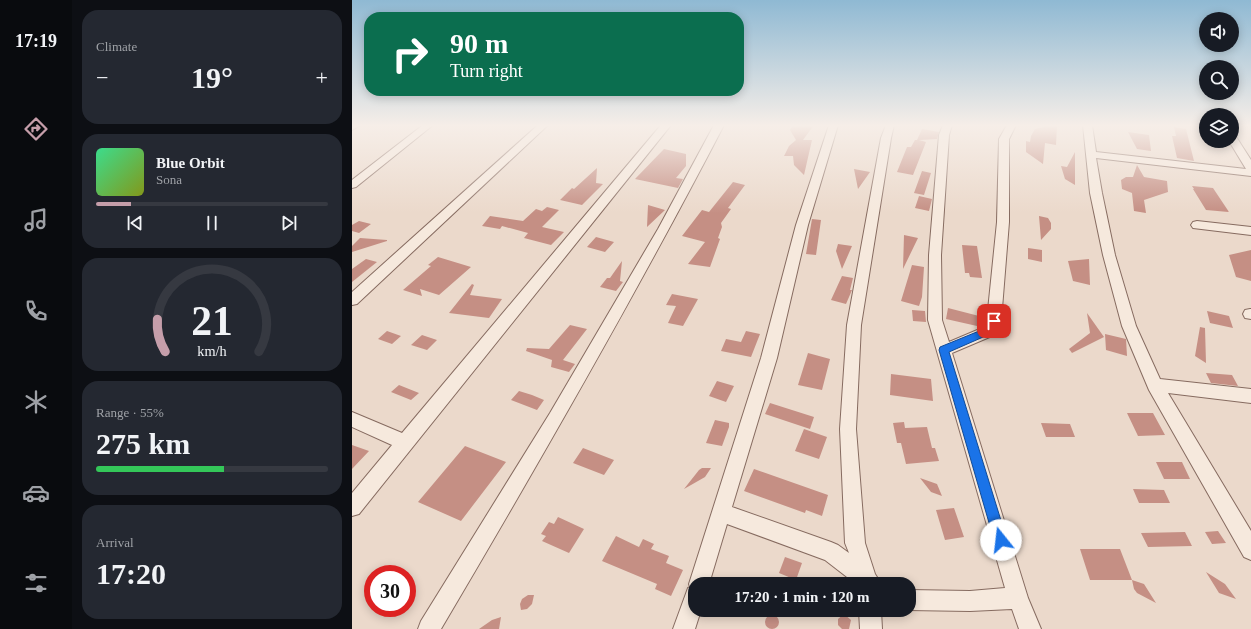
<!DOCTYPE html>
<meta charset="utf-8">
<style>
:root{--surface:#171b24;--page:#242831;--text:#f1f3f6;--muted:#9ea1a6;--line:#363941;--accent:#c59eaa}
body{margin:0;font-family:"Times New Roman",serif;background:var(--page);color:var(--text);height:100vh;display:flex;flex-direction:column;font-size:15px;white-space:nowrap}
*{box-sizing:border-box;margin:0}
p{font-size:13px;color:var(--muted)}
.icon{flex:none;width:22px;height:22px;fill:none;stroke:currentColor;stroke-width:2;stroke-linecap:round;stroke-linejoin:round}
.map{position:relative;flex:1;overflow:hidden}
.sheet{display:flex;flex-direction:column;gap:10px;padding:10px;background:#0d0f14;width:280px}
.sheet>*{flex:none}
.guide{position:absolute;left:12px;top:12px;width:380px;height:84px;border-radius:16px;box-shadow:0 2px 10px #0003;background:#0b6e4f;color:#fff;overflow:hidden}
.controls{position:absolute;left:847px;top:12px;display:grid;gap:8px}
.controls a{display:grid;place-items:center;width:40px;height:40px;border-radius:50%;background:var(--surface);box-shadow:0 2px 10px #0003;font-size:20px}
.speed{position:absolute;left:12px;top:565px;display:flex;gap:8px;font-size:20px;font-weight:700;text-align:center}
.speed>*{display:grid;place-content:center;width:52px;height:52px;border-radius:50%;background:var(--surface);box-shadow:0 2px 10px #0003;line-height:1}
.speed .limit{border:6px solid #d22;background:#fff;color:#111}
.pin{position:absolute;display:grid;place-items:center;width:34px;height:34px;color:#fff;margin:-17px;border-radius:8px;box-shadow:0 2px 6px #0006}
.me{position:absolute;width:44px;margin:-22px;rotate:344deg;stroke-linejoin:round;filter:drop-shadow(0 0 3px #0008)}
.turn{display:flex;align-items:center;gap:14px;height:84px;padding:0 20px;font-size:18px}
.turn .icon{width:52px;height:52px;stroke-width:2.5}
.turn b{display:block;font-size:28px;line-height:34px}
.big{font-size:30px;font-weight:800;line-height:1.1}
.sheet .card{flex:1;display:flex;flex-direction:column;justify-content:center;gap:6px;min-width:0;padding:0 14px;border-radius:16px;background:var(--page)}
.sheet .dial{align-items:center;gap:0}
.dial svg{height:104px;overflow:visible;fill:none;stroke:var(--line);stroke-width:7;stroke-linecap:round;text-anchor:middle}
.dial text{fill:var(--text);stroke:none}
.song{display:flex;align-items:center;gap:12px}
.cover{width:48px;height:48px;border-radius:6px;background:linear-gradient(135deg,hsl(150 70% 55%),hsl(70 70% 35%))}
.played{height:4px;border-radius:2px;background:linear-gradient(90deg,var(--accent) 15%,var(--line) 15%)}
.keys{display:flex;justify-content:space-around;direction:ltr}
.heat{display:flex;justify-content:space-between;align-items:center;font-size:22px;direction:ltr}
.charge{height:6px;border-radius:3px;background:linear-gradient(90deg,#34c759 55%,var(--line) 0)}
.trip{position:absolute;left:336px;top:577px;width:228px;height:40px;border-radius:16px;background:var(--surface);box-shadow:0 2px 10px #0003;font-weight:800;line-height:40px;text-align:center}
main{display:flex;flex:1;min-height:0}
.tab-bar{display:flex;flex-direction:column;width:72px;justify-content:space-around;align-items:center;background:#090b0e;color:var(--muted)}
.tab-bar .icon{width:28px;height:28px}
.tab-bar .selected{color:var(--accent)}
.tab-bar b{font-size:18px;color:var(--text)}
.map>svg:first-child{display:block}
.building{fill:#c58f84}
.lines{fill:none;stroke-linecap:round;stroke-linejoin:round}
.street-casing{stroke:#866b60;stroke-width:2}
.street{fill:#f6e9dd;fill-rule:evenodd}
.route{fill:#1a73e8;stroke:#114b97}
</style>
<main>
<nav class="tab-bar">
<b>17:19</b>
<svg class="icon selected" aria-label="directions" viewBox="0 0 24 24"><path d="M12 3l9 9-9 9-9-9zM9 14v-3h6M13 9l2 2-2 2"/></svg>
<svg class="icon" aria-label="music" viewBox="0 0 24 24"><path d="M9 18V5l10-2v13"/><circle cx="6" cy="18" r="3"/><circle cx="16" cy="16" r="3"/></svg>
<svg class="icon" aria-label="phone" viewBox="0 0 24 24"><path d="M5 4h4l2 5-3 2q2 4 5 5l2-3 5 2v4C11 20 4 13 5 4z"/></svg>
<svg class="icon" aria-label="climate" viewBox="0 0 24 24"><path d="M12 3v18M4 7l16 10M4 17L20 7"/></svg>
<svg class="icon" aria-label="car" viewBox="0 0 24 24"><path d="M5 17H2v-5l4-1 3-4h7l3 4 3 1v5h-3M9 17h6M6 11h13"/><circle cx="7" cy="17" r="2"/><circle cx="17" cy="17" r="2"/></svg>
<svg class="icon" aria-label="filters" viewBox="0 0 24 24"><path d="M4 7h16M4 17h16"/><circle cx="9" cy="7" r="2"/><circle cx="15" cy="17" r="2"/></svg>
</nav>
<section class="sheet">
<div class="card"><p>Climate</p>
<div class="heat"><a>−</a><b class="big">19°</b><a>+</a></div>
</div>
<div class="card">
<div class="song"><i class="cover"></i><div><b>Blue Orbit</b><p>Sona</p></div></div>
<div class="played"></div>
<div class="keys"><svg class="icon" aria-label="previous" viewBox="0 0 24 24"><path d="M18 5L8 12l10 7zM5 5v14"/></svg><svg class="icon" aria-label="pause" viewBox="0 0 24 24"><path d="M8 5v14M16 5v14"/></svg><svg class="icon" aria-label="next" viewBox="0 0 24 24"><path d="M6 5l10 7-10 7zM19 5v14"/></svg></div>
</div>
<div class="card dial"><svg viewBox="0 0 100 80">
<path d="M14 69A42 42 0 1 1 86 69"/>
<path d="M14 69A42 42 0 0 1 8 44" stroke="#c59eaa"/>
<text x="50" y="56" font-size="32" font-weight="700">21</text>
<text x="50" y="72" font-size="11">km/h</text>
</svg></div>
<div class="card"><p>Range · 55%</p><b class="big">275 km</b><div class="charge"></div></div>
<div class="card"><p>Arrival</p><b class="big">17:20</b></div>
</section>
<div class="map">
<svg width="899" height="629" viewBox="0 0 899 629">
<rect width="100%" height="100%" fill="#ebd9cb"/>
<path class="building" d="M441 125H462L451 140H460L452 175 442 165 441 156H432L437 146 444 140 438 130Z
M693 125H705L704 145 693 143 691 164 674 152V141L678 142 679 136 683 129 692 127Z
M822 127 834 129 842 161 825 158 820 136H824Z
M570 129 587 132 585 139 567 140 574 142 561 175 545 172 555 147H559L563 140H565Z
M776 132 797 135 799 151 785 149Z
M312 149 334 154V166L324 178 331 179 326 188 283 179Z
M723 152V185L713 179 709 166 715 167Z
M785 165 792 177 815 181 816 192 792 200 794 213 782 211 780 193 770 189 769 180 774 177H781Z
M245 168 244 183 251 184 230 205 208 200 220 188 222 189Z
M502 169 518 172 506 189Z
M570 171 579 173 572 195 562 193Z
M381 182 393 185 376 208 379 209 369 223 370 227 366 238 368 239 358 267 336 264 353 242 330 236 350 210 357 212Z
M840 186 861 188 877 212 854 210 841 189H842Z
M567 196 580 199 577 211 563 208Z
M296 205 313 210 295 227Z
M195 207 207 210 190 227 212 232 199 245 172 238 176 233 150 226 148 229 130 226 138 216 171 221 184 209 190 211Z
M687 216 696 218 699 223V229L689 240Z
M460 219 469 220 464 255 454 254Z
M7 221 19 224 7 233 0 231V225Z
M552 235 566 238 551 269Z
M244 237 262 242 253 252 235 247Z
M8 238 35 240V241L0 252V246Z
M486 244 500 246 490 269 484 251Z
M610 245 625 246 630 278 618 277 617 273H613Z
M676 248 690 250V262L676 259Z
M899 250V281L884 277 877 255Z
M86 257 119 267 87 295 68 289 70 296 51 290 79 266 76 265Z
M14 259 25 262 0 282V269Z
M737 259 738 285 721 281 716 261Z
M270 261 268 281 271 282 264 291 248 287 255 278H258Z
M560 265 572 267 570 297 567 306 549 301Z
M490 276 501 278 498 290H500L494 304 479 300Z
M120 284 122 285 118 295 150 299 137 318 97 313Z
M320 294 346 299 331 326 316 323 324 306 314 305Z
M596 308 627 316 625 326 594 319Z
M560 310 573 311 574 322 561 321Z
M855 311 877 316 881 328 858 323Z
M735 313 752 337 720 353 717 349 738 333Z
M218 325 235 329 211 360 223 364 217 372 199 367 200 360 174 351 175 348 197 349Z
M848 327 853 328 854 363 843 356Z
M35 331 49 336 40 344 26 339Z
M394 331 408 334 399 357 369 351 374 339 389 342Z
M753 334 774 339 775 356 754 350Z
M70 335 85 340 75 350 59 345Z
M456 353 478 359 470 390 446 385Z
M854 373 880 375 886 386 859 383Z
M539 374 579 379 581 401 538 395Z
M365 381 382 386 374 402 357 396Z
M47 385 67 393 59 400 39 392Z
M167 391 180 395 192 400 185 410 159 400Z
M418 403 462 417 458 429 413 414Z
M775 413H801L813 435 786 436Z
M363 420 377 423V427L370 446 354 443Z
M552 422 553 428 575 427 580 448H583L587 461 554 464 549 443H545L541 423Z
M689 423 718 424 723 437H694Z
M452 429 475 437 467 459 443 451Z
M0 445 17 451 0 469Z
M113 446 154 462 109 521 66 502Z
M231 448 262 460 252 475 221 463Z
M804 462H830L838 479H812Z
M350 468H359L353 477 332 489 347 470Z
M402 469 476 495 470 516 454 510 453 513 392 491Z
M568 478 585 484 590 496 579 492Z
M781 489 812 490 818 503H787Z
M602 508 612 537 593 540 584 510Z
M206 517 232 529 217 553 190 541 194 536 189 534 197 522 202 524Z
M866 531 874 543 860 544 853 532Z
M833 532 840 546 796 547 789 533Z
M264 536 287 547 291 539 302 544 299 549 317 556 314 563 331 570 319 596 303 589 305 584 250 561Z
M728 549H768L780 580 792 584 804 603 785 593 782 589 780 580H738Z
M433 557 450 563 444 580 427 573Z
M854 572 873 584 884 599 867 593Z
M176 595H182L180 604 175 609 169 610 168 604 170 599Z
M492 614 499 620 497 629H490L486 625V619Z
M413 622a7 7 0 1 1 14 0a7 7 0 1 1-14 0Z
M149 617 147 629H127L140 620Z"/>
<g class="lines">
<g class="street-casing">
<path id="street" d="M0 125H9L0 130Z
M71 125H81L4 187 0 188V180Z
M186 125H196L5 304 0 305V292Z
M309 125H319L7 514 0 516V493L40 445 0 427V412L50 433Z
M362 125H372C283 296 187 463 89 629H66L69 621 198 413 306 229Z
M477 125H486L456 225 425 358 380 507 479 542 486 545 497 553 493 543 488 429 495 325 529 138 534 125H542L539 138 509 325 504 429 513 543 523 574 528 582 527 584H504L473 560 375 524 357 584H343V610H349L343 629H321L336 588 338 587 337 584 409 358 444 225Z
M591 125H600L597 135 589 255 590 320 597 342 630 328 635 320 645 222 647 139 655 125H664L657 139V222L649 321 640 336 600 353 676 598 689 629H667L660 609 618 611 556 610 557 590 618 591 653 588 576 320 577 255 587 135Z
M731 125H740L744 152 894 169 877 141H880V134L883 135 899 160V176L744 158 750 193 763 255 784 326 808 379 899 389V403L816 393 899 531V560L892 557 797 390 770 326 751 255 738 193Z
M845 221 899 227V235L841 228 839 225 841 222Z
M898 309H899V319L893 318 891 314 893 310Z
M507 610H529L530 629H508Z"/>
</g>
<use href="#street" class="street"/>
</g>
<linearGradient id="sky" x2="0" y2="1"><stop stop-color="#8fb9d3"/><stop offset="0.59" stop-color="#f6eee8"/><stop offset="1" stop-color="#f6eee8" stop-opacity="0"/></linearGradient>
<rect width="899" height="213" fill="url(#sky)"/>
<path class="route" d="M642 318 646 321 638 334 597 352 655 540 653 544 649 546 644 544 642 540 587 350 588 347 632 329 638 319Z"/>
</svg>
<div class="controls">
<a><svg class="icon" aria-label="sound" viewBox="0 0 24 24"><path d="M4 9h4l5-4v14l-5-4H4zM17 9q2 3 0 6"/></svg></a>
<a><svg class="icon" aria-label="search" viewBox="0 0 24 24"><circle cx="10" cy="10" r="6"/><path d="M15 15l6 6"/></svg></a>
<a><svg class="icon" aria-label="layers" viewBox="0 0 24 24"><path d="M12 4l9 5-9 5-9-5zM3 14l9 5 9-5"/></svg></a>
</div>
<div class="speed"><div class="limit">30</div></div>
<div class="pin" style="left:642px;top:321px;background:#d93025"><svg class="icon" aria-label="arrive" viewBox="0 0 24 24"><path d="M6 21V4h12l-3 4 3 4H6"/></svg></div>
<svg class="me" style="left:649px;top:540px" viewBox="-20 -20 40 40"><circle r="19" fill="#fff"/><path d="M0-13L10 11 0 6-10 11z" fill="#1a73e8"/></svg>
<div class="trip">17:20 · 1 min · 120 m</div>
<div class="guide">
<div class="turn"><svg class="icon" aria-label="right" viewBox="0 0 24 24"><path d="M7 20v-9h11M14 6l5 5-5 5"/></svg><div><b>90 m</b>Turn right</div></div>
</div>
</div>
</main>
